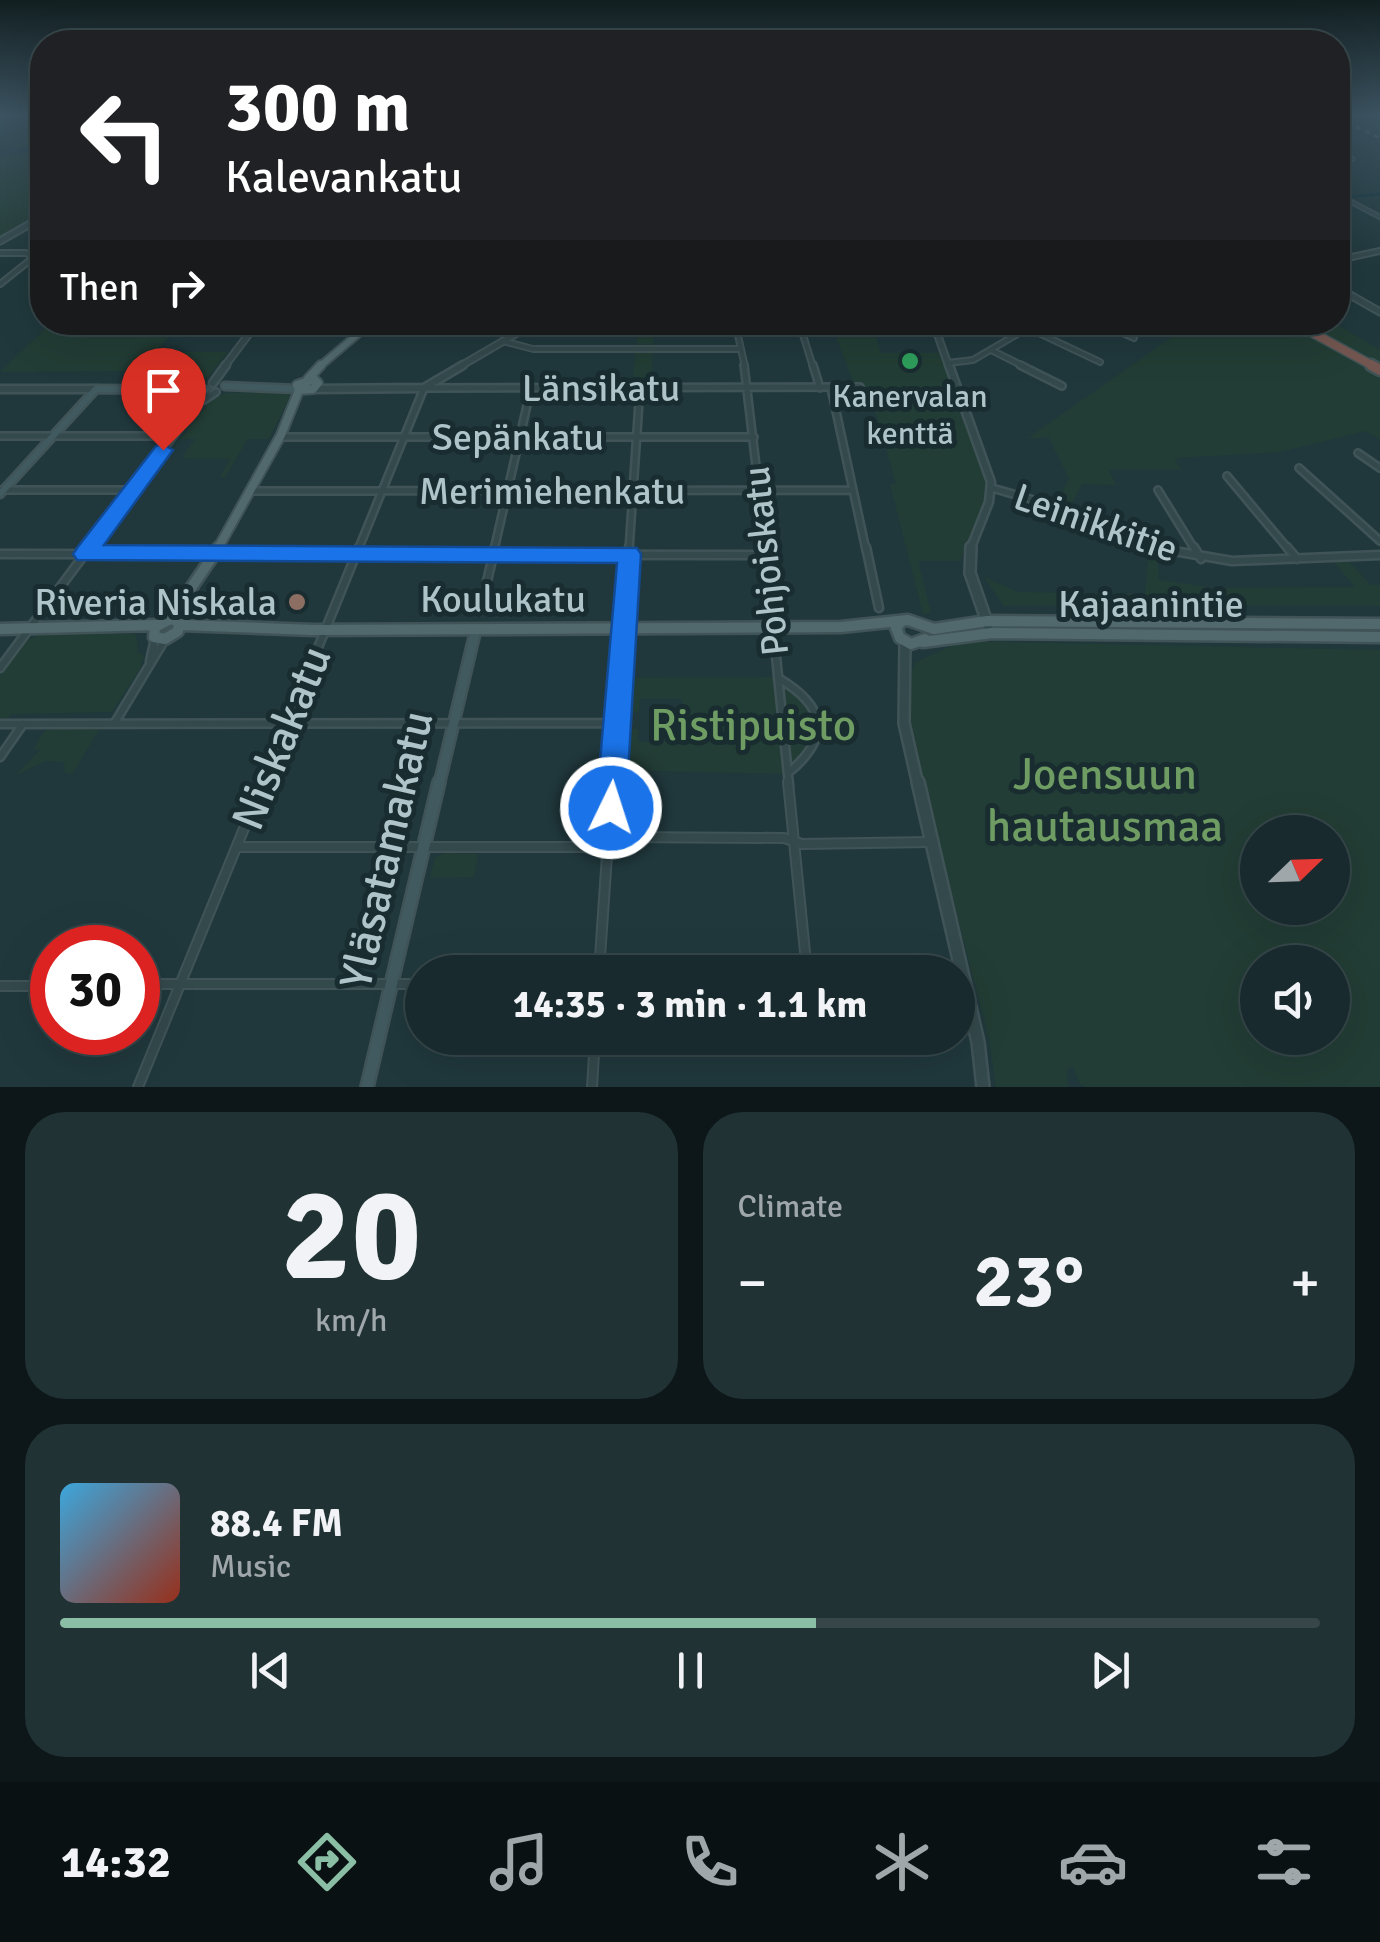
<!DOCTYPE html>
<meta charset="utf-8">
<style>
:root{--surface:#182a2d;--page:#213235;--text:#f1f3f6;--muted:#9fa7aa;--line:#364649;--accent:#8abfa5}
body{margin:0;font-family:Signika,sans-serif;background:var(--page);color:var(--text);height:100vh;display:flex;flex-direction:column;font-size:38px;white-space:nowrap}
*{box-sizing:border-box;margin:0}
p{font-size:32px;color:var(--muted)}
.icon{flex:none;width:55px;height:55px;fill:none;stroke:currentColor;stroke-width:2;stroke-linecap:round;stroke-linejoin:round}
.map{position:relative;height:1087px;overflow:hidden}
.sheet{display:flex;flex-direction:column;gap:25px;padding:25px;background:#0d1719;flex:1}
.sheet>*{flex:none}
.top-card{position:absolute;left:30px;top:30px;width:1320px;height:305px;border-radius:40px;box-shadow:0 10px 40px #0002,0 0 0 2px var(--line);background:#202124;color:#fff;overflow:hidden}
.needle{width:65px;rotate:67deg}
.controls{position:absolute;left:1240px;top:815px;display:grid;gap:20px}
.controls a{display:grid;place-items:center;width:110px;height:110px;border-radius:50%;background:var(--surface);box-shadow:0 10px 40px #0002,0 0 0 2px var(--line);font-size:50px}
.speed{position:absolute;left:30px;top:925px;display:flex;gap:20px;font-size:50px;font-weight:700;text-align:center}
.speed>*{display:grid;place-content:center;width:130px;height:130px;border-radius:50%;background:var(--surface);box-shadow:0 10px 40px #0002,0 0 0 2px var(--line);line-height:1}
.speed .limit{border:15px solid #d22;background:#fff;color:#111}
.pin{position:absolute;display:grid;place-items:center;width:85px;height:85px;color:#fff;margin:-102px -42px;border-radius:50% 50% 50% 0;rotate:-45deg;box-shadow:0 0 10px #0007}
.pin .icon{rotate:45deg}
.me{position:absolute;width:110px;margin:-55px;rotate:4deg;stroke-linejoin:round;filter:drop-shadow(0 0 8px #0008)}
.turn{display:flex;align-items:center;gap:35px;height:210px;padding:0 30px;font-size:45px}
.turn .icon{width:130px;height:130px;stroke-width:2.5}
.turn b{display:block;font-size:70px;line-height:85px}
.then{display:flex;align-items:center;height:95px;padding:0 30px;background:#0003;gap:20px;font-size:38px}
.big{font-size:75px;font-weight:700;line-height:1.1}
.sheet .tile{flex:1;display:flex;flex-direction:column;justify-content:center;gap:15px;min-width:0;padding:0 35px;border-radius:40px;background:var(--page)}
.sheet .dial{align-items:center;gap:0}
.dial b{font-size:130px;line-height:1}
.song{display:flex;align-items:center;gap:30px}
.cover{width:120px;height:120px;border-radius:15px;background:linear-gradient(135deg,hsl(200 70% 55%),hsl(10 70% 35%))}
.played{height:10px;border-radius:5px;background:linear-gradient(90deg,var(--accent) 60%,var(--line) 60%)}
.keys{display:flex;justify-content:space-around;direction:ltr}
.heat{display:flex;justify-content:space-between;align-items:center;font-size:55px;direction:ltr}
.sheet .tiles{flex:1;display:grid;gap:25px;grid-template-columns:1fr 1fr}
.tile:last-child{grid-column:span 2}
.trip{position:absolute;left:405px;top:955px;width:570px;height:100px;border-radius:50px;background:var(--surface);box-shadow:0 10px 40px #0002,0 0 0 2px var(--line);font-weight:700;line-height:100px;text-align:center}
.tab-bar{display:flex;height:160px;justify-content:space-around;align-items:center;background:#0a1112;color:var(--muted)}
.tab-bar .icon{width:70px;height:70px}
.tab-bar .selected{color:var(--accent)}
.tab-bar b{font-size:45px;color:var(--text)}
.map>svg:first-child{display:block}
.green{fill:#223d35;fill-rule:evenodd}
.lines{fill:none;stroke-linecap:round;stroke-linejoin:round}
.stream{stroke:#12343b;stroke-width:2.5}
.minor-far4-casing{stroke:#405458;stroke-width:5}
.minor-far3-casing{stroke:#405458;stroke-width:8}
.minor-far2-casing{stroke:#405458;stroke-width:10}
.minor-far1-casing{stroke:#405458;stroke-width:11}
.minor-casing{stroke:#405458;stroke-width:12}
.tertiary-far4-casing{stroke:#405458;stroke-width:6}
.tertiary-far3-casing{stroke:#405458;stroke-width:9}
.tertiary-far2-casing{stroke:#405458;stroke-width:11}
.tertiary-far1-casing{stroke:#405458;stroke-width:14}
.tertiary-casing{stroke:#405458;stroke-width:16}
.secondary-far2-casing{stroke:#405458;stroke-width:11}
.secondary-far1-casing{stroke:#405458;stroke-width:14}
.secondary-casing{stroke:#405458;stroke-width:16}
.primary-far2-casing{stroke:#405458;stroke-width:10}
.primary-far1-casing{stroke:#405458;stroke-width:12}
.primary-casing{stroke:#405458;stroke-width:15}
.motorway-far1-casing{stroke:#3f5357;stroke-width:11}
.motorway-casing{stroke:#3f5357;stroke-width:15}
.minor-far4{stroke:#34494c;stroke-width:2.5}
.minor-far3{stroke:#34494c;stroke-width:4}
.minor-far2{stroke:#34494c;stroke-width:5}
.minor-far1{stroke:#34494c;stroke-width:6}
.minor{stroke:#34494c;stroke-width:8}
.tertiary-far4{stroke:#34494c;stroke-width:4}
.tertiary-far3{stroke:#34494c;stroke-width:5}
.tertiary-far2{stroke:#34494c;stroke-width:6}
.tertiary-far1{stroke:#34494c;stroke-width:9}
.tertiary{stroke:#34494c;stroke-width:11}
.secondary-far2{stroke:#415a60;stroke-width:6}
.secondary-far1{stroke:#415a60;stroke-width:9}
.secondary{stroke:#415a60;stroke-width:11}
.primary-far2{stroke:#51696d;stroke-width:6}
.primary-far1{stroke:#51696d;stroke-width:8}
.primary{stroke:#51696d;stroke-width:10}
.motorway-far1{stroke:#735650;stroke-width:8}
.motorway{stroke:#735650;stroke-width:10}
.rail{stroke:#556f74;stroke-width:2.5;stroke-dasharray:5 5;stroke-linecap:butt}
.route{fill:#1a73e8;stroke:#114b97;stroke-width:2.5}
.leisure-dot{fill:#2e9e5b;stroke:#192d31;stroke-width:4}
.education-dot{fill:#8d6e63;stroke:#192d31;stroke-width:4}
.labels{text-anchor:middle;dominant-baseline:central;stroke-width:10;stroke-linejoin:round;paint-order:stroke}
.far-poi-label{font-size:32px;fill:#afc4c8;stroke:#192d31}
.street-label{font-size:38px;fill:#afc4c8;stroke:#192d31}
.poi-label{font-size:38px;fill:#afc4c8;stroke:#192d31;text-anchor:end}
.near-park-label{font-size:45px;fill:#6f9c63;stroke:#192d31}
.near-street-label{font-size:45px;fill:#afc4c8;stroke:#192d31}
</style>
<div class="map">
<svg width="1380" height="1087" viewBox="0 0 1380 1087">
<rect width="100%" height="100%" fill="#20383c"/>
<path class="green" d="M0 115H42V150L5 146 10 138 2 137 26 122 9 120 0 124 7 120 0 119Z
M42 153V214L0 238V155Z
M93 322 170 323 175 330 139 371 0 372 48 326Z
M639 323H654L651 386H632Z
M831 323H871L881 353H942C952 382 995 478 988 504 984 519 967 540 960 561H918L931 613 923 614 921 606 890 484H896L870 392 855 387Z
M1140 323H1334L1380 350V440L1366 431 1279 452 1174 458 1182 470H1109L1116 485 1082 484 1067 512 1055 507 1069 478 1049 438H1028L1172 337Z
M161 352H228L208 377 194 382H134Z
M228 393H288L290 396 269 439H248L225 477H220L230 459 182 458 195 439H182L166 458 211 399Z
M1149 548 1157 551 1159 580 1214 588 1355 587 1333 561H1348L1371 585H1380V606H1004L984 577 1018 592 1145 594Z
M43 633 136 634 138 652 144 656 140 669 112 712 11 714 6 720H0V675L25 641Z
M963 641 1380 650V1087H1086L1080 1084 1073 1067 1067 1069 1068 1087H996L989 1039 906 718 910 677 916 662ZM1258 832H1332V908H1258ZM1258 962H1332V1038H1258Z
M781 677 798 686 823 722C820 747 811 759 790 774L616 770 619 729H638V742H682V699H640L639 712H620L623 678Z
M49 725H102L72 774 65 773 64 762 45 761 16 775 40 750 33 749Z
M444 853 478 854 474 877 430 878 435 858Z"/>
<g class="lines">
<path class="stream" d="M1338 131 1352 129
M19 150H42
M1348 197 1380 194"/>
<g class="minor-far4-casing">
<path id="minor-far4" d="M1338 149 1353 159 1338 162"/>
</g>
<g class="minor-far3-casing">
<path id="minor-far3" d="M0 253H26L34 257 0 284
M1338 260 1380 251
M735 322 745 367
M799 322 813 367
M1098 322 1134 338
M1028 328 1100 362
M503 341 533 349H741
M991 350 1025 367
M948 363 973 360 1038 322"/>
</g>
<g class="minor-far2-casing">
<path id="minor-far2" d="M744 365 766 550
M813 365 820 388
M1020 365 1062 386
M831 388 866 550
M204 400 216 392
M0 436H172
M282 437H754
M1358 453 1380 468
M1299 468 1380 541
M1227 476 1289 550
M992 488 1051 505 1160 550
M1 490H133
M1158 490 1195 550
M250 491 853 490
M88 550 207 391
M358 550 424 388 860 387
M494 550 531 388
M629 550 640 387"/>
</g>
<g class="minor-far1-casing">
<path id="minor-far1" d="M765 547 789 785
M866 547 879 608
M1151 547 1232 561 1380 555
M1194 547 1201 559
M1287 547 1297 559
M0 554 765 555
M480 611 495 547
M150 661 155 639
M0 668 90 547
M778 678C826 706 832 737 788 773
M0 724 617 723
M114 724 164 641
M0 757 23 724
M262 785 359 547
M612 785 629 547"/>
</g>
<g class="minor-casing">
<path id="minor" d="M788 782 807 972
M238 847H600L616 837 784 838 802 844 930 842
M599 972 612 782
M138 984H422
M0 986H52
M138 1087 263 782
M592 1087 595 1038"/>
</g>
<g class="tertiary-far4-casing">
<path id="tertiary-far4" d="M1338 195 1380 217
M26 226 42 217"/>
</g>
<g class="tertiary-far3-casing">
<path id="tertiary-far3" d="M0 241 30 224
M1338 288 1380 312
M933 322 949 367
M224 367 258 322
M459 367 536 322"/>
</g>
<g class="tertiary-far2-casing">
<path id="tertiary-far2" d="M949 365 991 482 989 502 970 550
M213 383 226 365
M0 389H96
M313 389 424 388 463 365"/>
</g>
<g class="tertiary-far1-casing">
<path id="tertiary-far1" d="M971 547 970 573 988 625
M905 642 904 723 918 785"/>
</g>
<g class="tertiary-casing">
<path id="tertiary" d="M918 782 978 1042 983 1087"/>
</g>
<g class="secondary-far2-casing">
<path id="secondary-far2" d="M225 386 297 389
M0 494 96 389 206 390"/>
</g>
<g class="secondary-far1-casing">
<path id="secondary-far1" d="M439 785 476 629"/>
</g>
<g class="secondary-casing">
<path id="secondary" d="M367 1087 439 782"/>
</g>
<g class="primary-far2-casing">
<path id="primary-far2" d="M319 367 372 322"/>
</g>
<g class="primary-far1-casing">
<path id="primary-far1" d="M308 379 321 365
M314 379 318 383 313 389 299 390 297 385Z
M217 550 281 435 299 390"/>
</g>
<g class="primary-casing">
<path id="primary" d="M170 619 219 547
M170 619 179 621 178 631 165 639 154 637 155 627Z
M902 621 896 628 900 638 911 644 925 639
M181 625 313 630 841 627 908 620 934 629 987 621 1380 624
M0 629 157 625
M923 642 992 633 1380 637"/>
</g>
<g class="motorway-far1-casing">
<path id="motorway-far1" d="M1293 322 1375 367"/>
</g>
<g class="motorway-casing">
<path id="motorway" d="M1371 365 1380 370"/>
</g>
<use href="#minor-far4" class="minor-far4"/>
<use href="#minor-far3" class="minor-far3"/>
<use href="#minor-far2" class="minor-far2"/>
<use href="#minor-far1" class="minor-far1"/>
<use href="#minor" class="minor"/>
<use href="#tertiary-far4" class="tertiary-far4"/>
<use href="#tertiary-far3" class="tertiary-far3"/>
<use href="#tertiary-far2" class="tertiary-far2"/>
<use href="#tertiary-far1" class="tertiary-far1"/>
<use href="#tertiary" class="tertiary"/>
<use href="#secondary-far2" class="secondary-far2"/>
<use href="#secondary-far1" class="secondary-far1"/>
<use href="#secondary" class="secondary"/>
<use href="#primary-far2" class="primary-far2"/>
<use href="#primary-far1" class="primary-far1"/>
<use href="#primary" class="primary"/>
<use href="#motorway-far1" class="motorway-far1"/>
<use href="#motorway" class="motorway"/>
<path class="rail" d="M1338 118 1380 138"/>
</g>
<linearGradient id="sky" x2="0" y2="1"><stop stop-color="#121f21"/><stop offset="0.43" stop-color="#3c5361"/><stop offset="1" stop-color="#3c5361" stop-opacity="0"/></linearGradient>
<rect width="1380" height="267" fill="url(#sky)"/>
<path class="route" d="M163 444 173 450 104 545 637 548 641 554 626 808 622 818 611 822 600 818 596 808 617 563 77 560 73 554 77 548 156 446Z"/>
<circle class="leisure-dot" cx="910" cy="361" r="10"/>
<circle class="education-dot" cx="297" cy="602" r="10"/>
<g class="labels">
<g class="far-poi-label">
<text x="910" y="396">Kanervalan<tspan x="910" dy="37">kenttä</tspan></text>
</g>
<g class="street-label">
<text x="601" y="388">Länsikatu</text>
<text x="518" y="437">Sepänkatu</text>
<text x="552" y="491">Merimiehenkatu</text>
<text transform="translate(1096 523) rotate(19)">Leinikkitie</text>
<text transform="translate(766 561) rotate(-96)">Pohjoiskatu</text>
<text x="503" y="599">Koulukatu</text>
<text x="1151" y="604">Kajaanintie</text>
</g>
<g class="poi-label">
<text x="277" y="602">Riveria Niskala</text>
</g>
<g class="near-park-label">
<text x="753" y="725">Ristipuisto</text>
<text x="1105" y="774">Joensuun<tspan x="1105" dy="52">hautausmaa</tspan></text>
</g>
<g class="near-street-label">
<text transform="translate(282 738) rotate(-68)">Niskakatu</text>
<text transform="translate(387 850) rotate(-77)">Yläsatamakatu</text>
</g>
</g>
</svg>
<div class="controls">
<a><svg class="needle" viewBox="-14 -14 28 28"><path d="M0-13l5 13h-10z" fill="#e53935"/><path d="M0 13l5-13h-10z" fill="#9fa7aa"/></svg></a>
<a><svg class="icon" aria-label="sound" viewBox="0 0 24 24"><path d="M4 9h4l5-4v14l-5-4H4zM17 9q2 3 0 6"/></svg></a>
</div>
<div class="speed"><div class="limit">30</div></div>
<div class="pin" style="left:163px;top:450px;background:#d93025"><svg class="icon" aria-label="arrive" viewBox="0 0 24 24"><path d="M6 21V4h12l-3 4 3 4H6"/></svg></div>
<svg class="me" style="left:611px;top:808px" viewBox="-20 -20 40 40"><circle r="17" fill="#1a73e8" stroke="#fff" stroke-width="3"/><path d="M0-11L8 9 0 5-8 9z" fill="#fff"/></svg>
<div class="trip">14:35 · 3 min · 1.1 km</div>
<div class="top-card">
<div class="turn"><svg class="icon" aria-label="left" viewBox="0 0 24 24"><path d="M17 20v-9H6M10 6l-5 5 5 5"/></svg><div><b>300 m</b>Kalevankatu</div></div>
<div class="then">Then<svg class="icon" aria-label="right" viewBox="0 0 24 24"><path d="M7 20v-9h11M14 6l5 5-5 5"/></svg></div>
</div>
</div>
<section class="sheet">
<div class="tiles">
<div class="tile dial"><b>20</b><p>km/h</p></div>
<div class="tile"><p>Climate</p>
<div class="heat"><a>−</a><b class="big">23°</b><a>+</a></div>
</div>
<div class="tile">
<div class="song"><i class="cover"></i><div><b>88.4 FM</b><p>Music</p></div></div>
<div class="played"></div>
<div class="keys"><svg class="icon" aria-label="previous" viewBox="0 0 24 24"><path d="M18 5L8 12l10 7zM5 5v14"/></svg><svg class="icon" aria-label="pause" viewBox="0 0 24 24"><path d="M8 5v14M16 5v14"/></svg><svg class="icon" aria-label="next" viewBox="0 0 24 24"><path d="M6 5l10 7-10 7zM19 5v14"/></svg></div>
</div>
</div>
</section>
<nav class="tab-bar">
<b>14:32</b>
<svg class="icon selected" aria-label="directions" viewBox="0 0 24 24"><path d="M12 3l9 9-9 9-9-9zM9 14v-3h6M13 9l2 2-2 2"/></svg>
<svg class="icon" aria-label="music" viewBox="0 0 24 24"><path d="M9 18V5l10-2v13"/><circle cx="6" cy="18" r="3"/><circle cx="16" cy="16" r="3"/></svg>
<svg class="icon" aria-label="phone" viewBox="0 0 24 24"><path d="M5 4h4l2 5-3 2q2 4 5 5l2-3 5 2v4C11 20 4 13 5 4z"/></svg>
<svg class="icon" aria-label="climate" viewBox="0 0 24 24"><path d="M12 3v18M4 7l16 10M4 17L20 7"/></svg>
<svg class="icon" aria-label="car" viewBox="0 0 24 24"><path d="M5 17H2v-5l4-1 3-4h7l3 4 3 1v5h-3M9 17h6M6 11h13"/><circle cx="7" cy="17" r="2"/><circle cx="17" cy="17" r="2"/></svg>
<svg class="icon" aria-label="filters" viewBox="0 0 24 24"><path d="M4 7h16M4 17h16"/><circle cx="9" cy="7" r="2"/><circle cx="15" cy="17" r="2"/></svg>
</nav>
